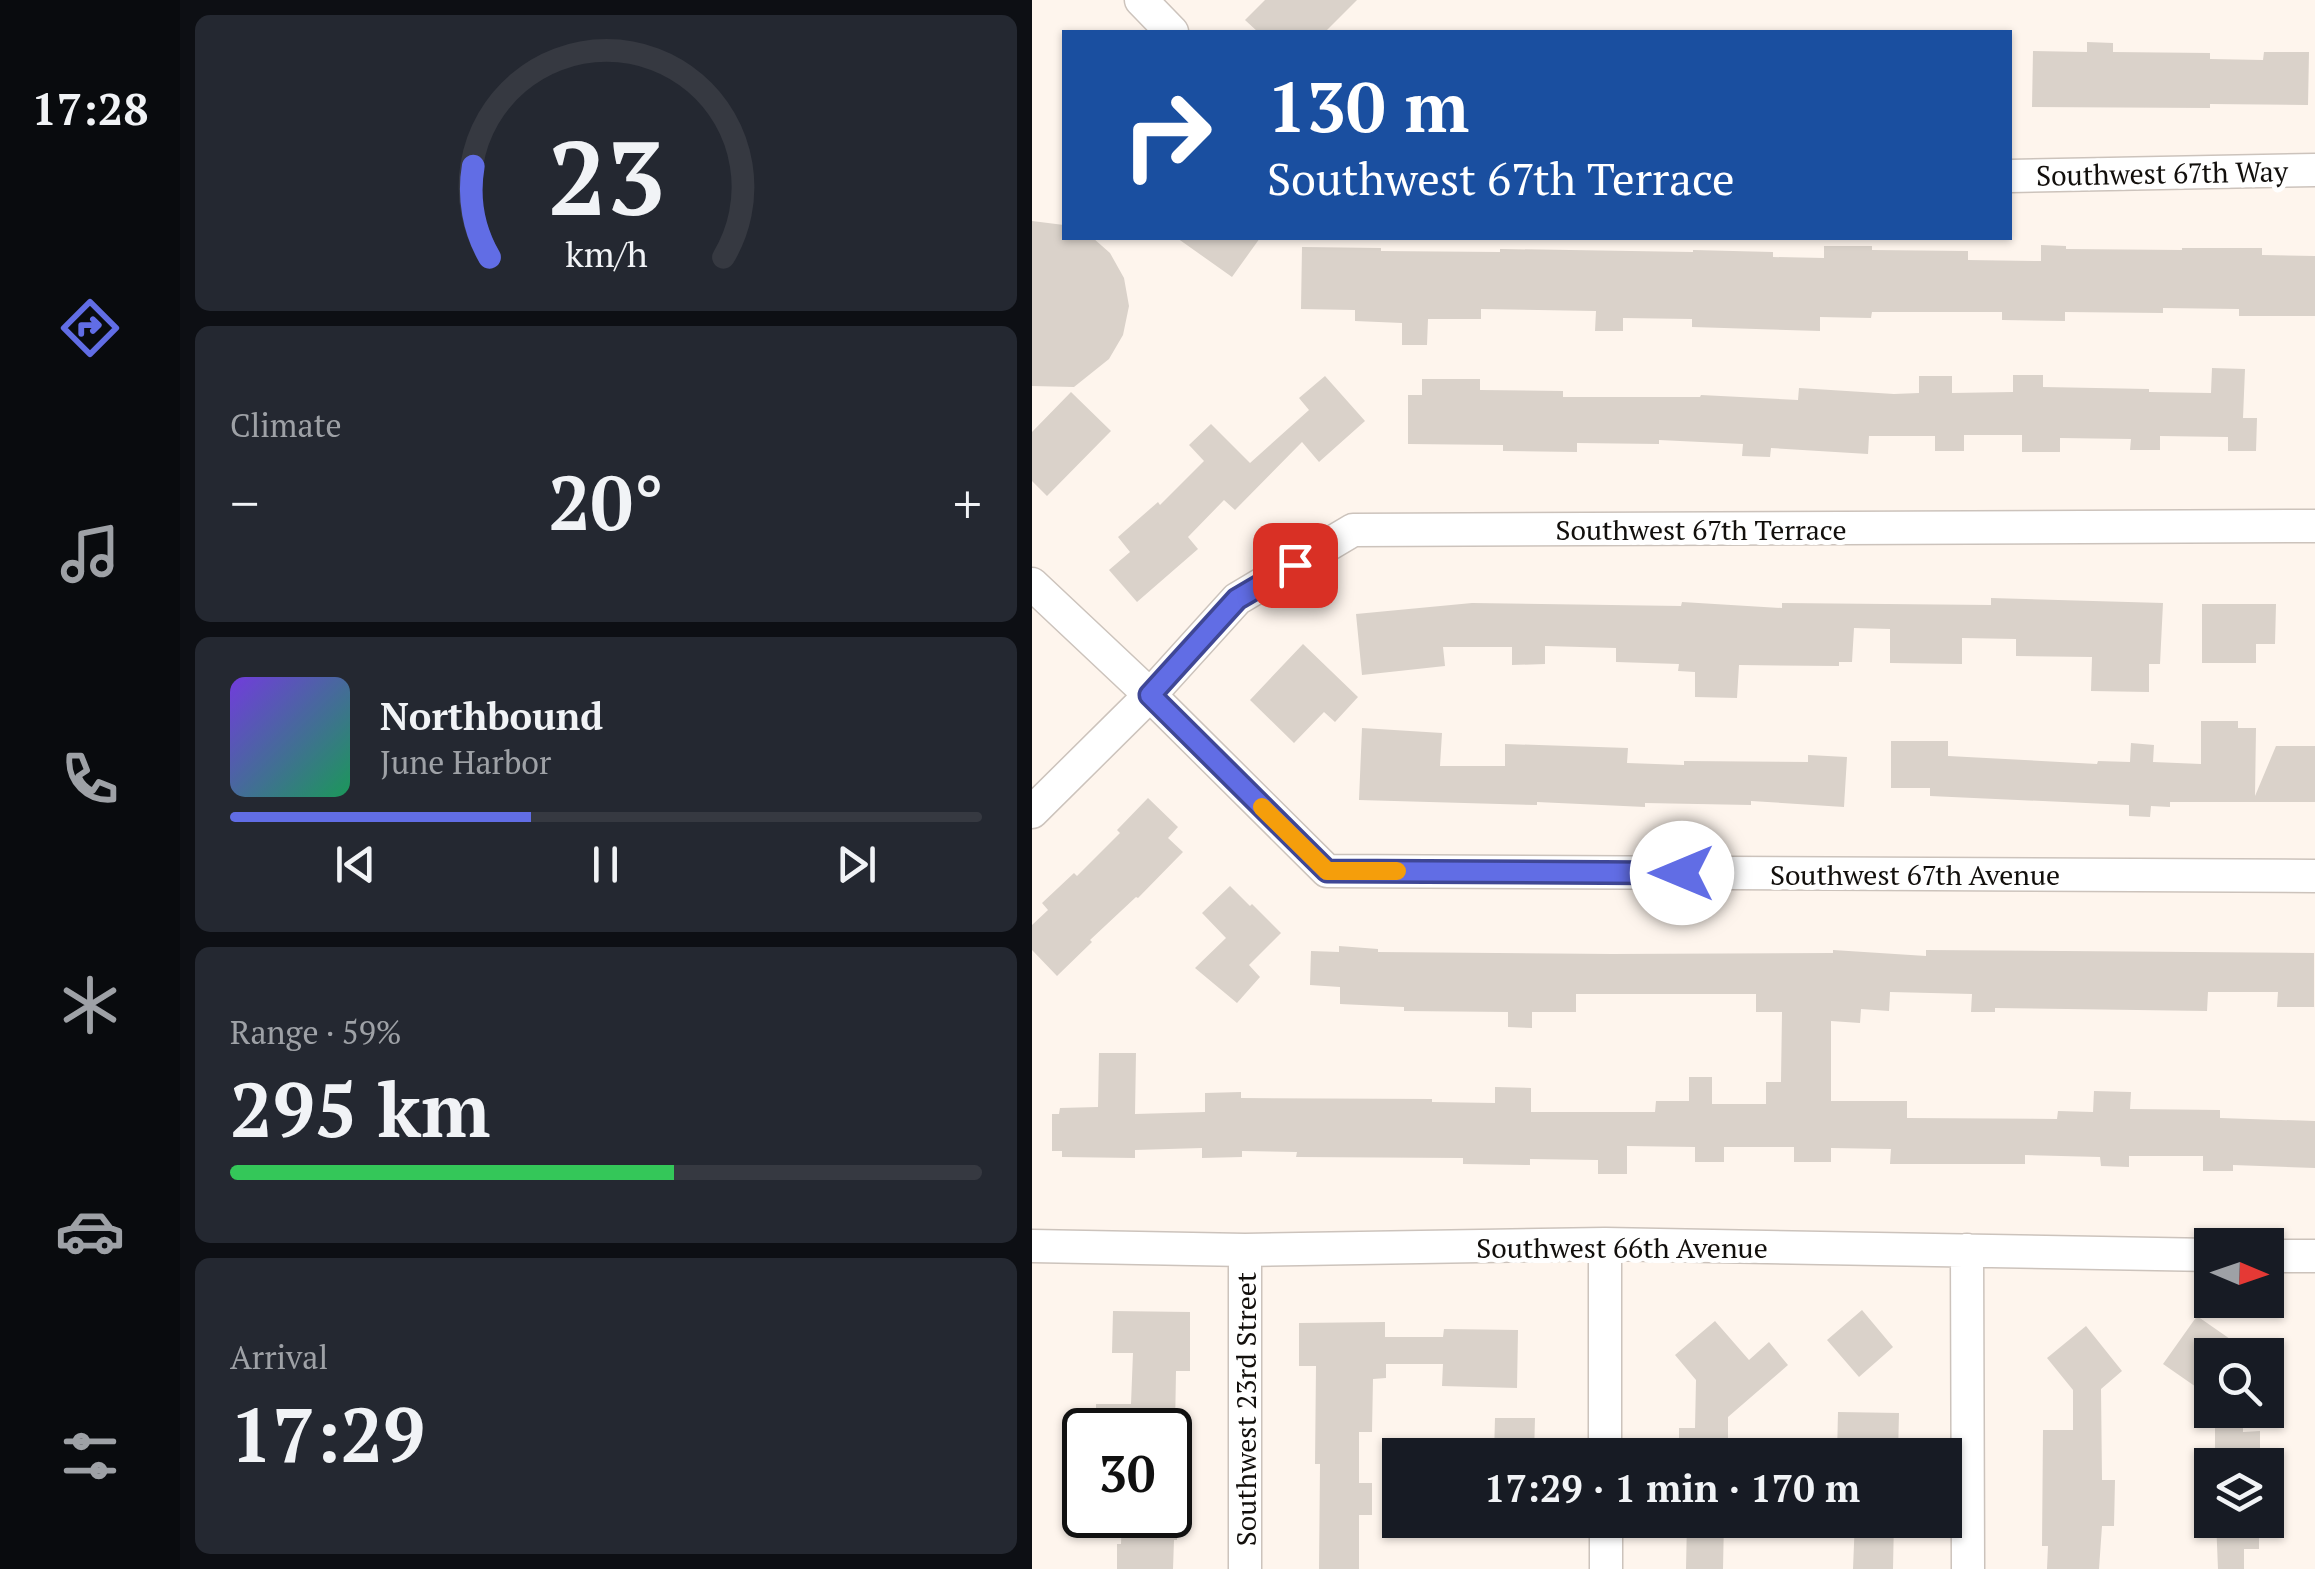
<!DOCTYPE html>
<meta charset="utf-8">
<style>
:root{--surface:#171b24;--page:#242831;--text:#f1f3f6;--muted:#9ea1a6;--line:#363941;--accent:#616de5}
body{margin:0;font-family:"PT Serif",serif;background:var(--page);color:var(--text);height:100vh;display:flex;flex-direction:column;font-size:38px;white-space:nowrap}
*{box-sizing:border-box;margin:0}
p{font-size:32px;color:var(--muted)}
.icon{flex:none;width:55px;height:55px;fill:none;stroke:currentColor;stroke-width:2;stroke-linecap:round;stroke-linejoin:round}
.map{position:relative;flex:1;overflow:hidden}
.panel{display:flex;flex-direction:column;gap:15px;padding:15px;background:#0d0f14;width:852px}
.panel>*{flex:none}
.guide{position:absolute;left:30px;top:30px;width:950px;height:210px;border-radius:0px;box-shadow:0 2px 8px #0004;background:#1a4fa0;color:#fff;overflow:hidden}
.needle{width:65px;rotate:92deg}
.controls{position:absolute;left:1162px;top:1228px;display:grid;gap:20px}
.controls a{display:grid;place-items:center;width:90px;height:90px;border-radius:0px;background:var(--surface);box-shadow:0 2px 8px #0004;font-size:50px}
.speed{position:absolute;left:30px;top:1408px;display:flex;gap:20px;font-size:50px;font-weight:700;text-align:center}
.speed>*{display:grid;place-content:center;width:130px;height:130px;border-radius:50%;background:var(--surface);box-shadow:0 2px 8px #0004;line-height:1}
.speed .limit{border:5px solid #111;border-radius:15px;background:#fff;color:#111}
.pin{position:absolute;display:grid;place-items:center;width:85px;height:85px;color:#fff;margin:-42px;border-radius:20px;box-shadow:0 5px 15px #0006}
.me{position:absolute;width:110px;margin:-55px;rotate:270deg;stroke-linejoin:round;filter:drop-shadow(0 0 8px #0008)}
.turn{display:flex;align-items:center;gap:35px;height:210px;padding:0 40px;font-size:45px}
.turn .icon{width:130px;height:130px;stroke-width:2.5}
.turn b{display:block;font-size:70px;line-height:85px}
.big{font-size:75px;font-weight:800;line-height:1.1}
.panel .card{flex:1;display:flex;flex-direction:column;justify-content:center;gap:15px;min-width:0;padding:0 35px;border-radius:15px;background:var(--page)}
.panel .dial{align-items:center;gap:0}
.dial svg{height:260px;overflow:visible;fill:none;stroke:var(--line);stroke-width:7;stroke-linecap:round;text-anchor:middle}
.dial text{fill:var(--text);stroke:none}
.song{display:flex;align-items:center;gap:30px}
.cover{width:120px;height:120px;border-radius:15px;background:linear-gradient(135deg,hsl(260 70% 55%),hsl(150 70% 35%))}
.played{height:10px;border-radius:5px;background:linear-gradient(90deg,var(--accent) 40%,var(--line) 40%)}
.keys{display:flex;justify-content:space-around;direction:ltr}
.heat{display:flex;justify-content:space-between;align-items:center;font-size:55px;direction:ltr}
.charge{height:15px;border-radius:8px;background:linear-gradient(90deg,#34c759 59%,var(--line) 0)}
.trip{position:absolute;left:350px;top:1438px;width:580px;height:100px;border-radius:0px;background:var(--surface);box-shadow:0 2px 8px #0004;font-weight:800;line-height:100px;text-align:center}
main{display:flex;flex:1;min-height:0}
.menu{display:flex;flex-direction:column;width:180px;justify-content:space-around;align-items:center;background:#090b0e;color:var(--muted)}
.menu .icon{width:70px;height:70px}
.menu .selected{color:var(--accent)}
.menu b{font-size:45px;color:var(--text)}
.map>svg:first-child{display:block}
.building{fill:#dad2ca}
.lines{fill:none;stroke-linecap:round;stroke-linejoin:round}
.minor-casing{stroke:#ccc3bc;stroke-width:35}
.minor{stroke:#fff;stroke-width:32}
.route-casing{stroke:#3f4795;stroke-width:25}
.route{stroke:#616de5;stroke-width:18}
.slow{stroke:#f59e0b;stroke-width:18}
.labels{text-anchor:middle;dominant-baseline:central;stroke-width:10;stroke-linejoin:round;paint-order:stroke}
.street-label{font-size:28px;fill:#120f0c;stroke:#fff}
</style>
<main>
<nav class="menu">
<b>17:28</b>
<svg class="icon selected" aria-label="directions" viewBox="0 0 24 24"><path d="M12 3l9 9-9 9-9-9zM9 14v-3h6M13 9l2 2-2 2"/></svg>
<svg class="icon" aria-label="music" viewBox="0 0 24 24"><path d="M9 18V5l10-2v13"/><circle cx="6" cy="18" r="3"/><circle cx="16" cy="16" r="3"/></svg>
<svg class="icon" aria-label="phone" viewBox="0 0 24 24"><path d="M5 4h4l2 5-3 2q2 4 5 5l2-3 5 2v4C11 20 4 13 5 4z"/></svg>
<svg class="icon" aria-label="climate" viewBox="0 0 24 24"><path d="M12 3v18M4 7l16 10M4 17L20 7"/></svg>
<svg class="icon" aria-label="car" viewBox="0 0 24 24"><path d="M5 17H2v-5l4-1 3-4h7l3 4 3 1v5h-3M9 17h6M6 11h13"/><circle cx="7" cy="17" r="2"/><circle cx="17" cy="17" r="2"/></svg>
<svg class="icon" aria-label="filters" viewBox="0 0 24 24"><path d="M4 7h16M4 17h16"/><circle cx="9" cy="7" r="2"/><circle cx="15" cy="17" r="2"/></svg>
</nav>
<section class="panel">
<div class="card dial"><svg viewBox="0 0 100 80">
<path d="M14 69A42 42 0 1 1 86 69"/>
<path d="M14 69A42 42 0 0 1 9 41" stroke="#616de5"/>
<text x="50" y="56" font-size="32" font-weight="700">23</text>
<text x="50" y="72" font-size="11">km/h</text>
</svg></div>
<div class="card"><p>Climate</p>
<div class="heat"><a>−</a><b class="big">20°</b><a>+</a></div>
</div>
<div class="card">
<div class="song"><i class="cover"></i><div><b>Northbound</b><p>June Harbor</p></div></div>
<div class="played"></div>
<div class="keys"><svg class="icon" aria-label="previous" viewBox="0 0 24 24"><path d="M18 5L8 12l10 7zM5 5v14"/></svg><svg class="icon" aria-label="pause" viewBox="0 0 24 24"><path d="M8 5v14M16 5v14"/></svg><svg class="icon" aria-label="next" viewBox="0 0 24 24"><path d="M6 5l10 7-10 7zM19 5v14"/></svg></div>
</div>
<div class="card"><p>Range · 59%</p><b class="big">295 km</b><div class="charge"></div></div>
<div class="card"><p>Arrival</p><b class="big">17:29</b></div>
</section>
<div class="map">
<svg width="1283" height="1569" viewBox="0 0 1283 1569">
<rect width="100%" height="100%" fill="#fef5ed"/>
<path class="building" d="M233 0H325L293 32H226L213 20Z
M1055 42 1081 43V52L1178 53V59L1231 60 1232 52H1277L1276 105 1178 104V108L1000 107 1001 51 1055 52Z
M0 221 32 225V238H61L78 253 92 278 97 306 91 335 77 359 42 387 0 386Z
M145 238H228L200 277Z
M1009 245 1034 246V249L1150 250V248H1230V255L1283 256V316H1207V309L1131 308V313L1033 312V321L970 320V312H840L839 318 788 317V331L660 327V319L591 318V331H563L564 311 449 309V319H396L395 345H370V323L323 321V310L269 309 270 247 349 248V251L468 252V249L661 252V250L741 252V257L792 258V246H840V250L936 251V260L1009 261Z
M1180 368 1213 369 1211 418H1225L1224 451H1196V437L1128 436V450H1098L1099 439 1028 438V452H990V435H932V451H903V436H837L836 454 739 448 738 457 710 456 711 444 627 440V444L545 443V452L471 451V445L376 444V395H390V379H448V390L531 391V397H668L669 395 766 400 767 388 862 394 887 393V376H920V393L981 392V375H1011V387L1117 389V392L1179 393Z
M293 376 333 421 287 462 270 442 203 510 192 500 156 537 166 549 105 602 77 570 98 552 86 537 126 502 128 505 172 461 157 445 179 424 218 463 277 410 267 398Z
M39 392 79 431 15 496 0 481V432Z
M959 598 1131 603 1128 664H1117V692L1059 691 1060 657 984 656V639L930 638V664L858 663V629L822 628 820 662H807V666L707 665 705 698 663 697V672L646 671 647 664 584 662V648L513 646V664L480 665V647H411L413 666 330 675 324 614 440 603 649 606 650 602 750 608V603L959 605Z
M1170 604H1244L1243 644H1224V663H1170Z
M271 644 326 697 303 722 292 712 262 743 218 700Z
M1169 721H1206V728H1224L1223 796 1244 746H1283V802H1138V807L1119 806 1118 817 1097 816V805L898 796V788H859V741H916V756L1065 764 1066 761 1098 762 1099 743 1122 745 1121 762 1169 764Z
M330 728 410 733 408 766H473V744L596 748 595 763 652 765V761L776 762V755L815 757 812 807 719 801V805L613 803V807L505 802V805L327 800Z
M116 798 146 827 136 838 151 852 106 898 104 897 58 940 60 942 25 976 0 950V925L16 910 10 903 42 873 45 876 88 833 85 830Z
M198 886 218 906 220 904 249 933 217 965 228 977 205 1003 163 968 194 938 170 913Z
M307 946 346 949V952L580 954 801 953V950L894 956V950L1282 953V1007H1245L1246 992H1176L1175 1011 963 1008V1012H939L940 994 858 992 857 1011 829 1009 828 1023 799 1021V1101H875V1118L1025 1119 1026 1111 1061 1112 1062 1091 1099 1092 1098 1109 1188 1110V1118L1283 1121V1168L1201 1165V1171H1171V1156H1097V1167L1069 1166 1068 1157 993 1155V1164H858L859 1149 799 1148V1162H762V1147H692V1162H663V1147L595 1146V1174H566V1160L498 1159V1165L431 1164V1158L264 1157 265 1152 210 1151V1157L170 1158V1148L103 1150V1158L30 1157V1151H20V1114H27L28 1108 66 1107 67 1053H104L103 1114 173 1112V1093L209 1092V1098L400 1099V1102L463 1103V1087L499 1088V1112H623L624 1101H657V1077H680V1104H734V1082H749L750 1012H724V994H544V1012H500V1028L476 1027V1012L372 1011V1007L308 1004V987L278 985 279 951 307 952Z
M830 1310 861 1347 827 1377 795 1340Z
M81 1311 158 1312V1371H144L143 1430H64V1404H99L101 1353H80Z
M1165 1316 1221 1355H1180V1398L1131 1364Z
M683 1321 717 1360 737 1342 756 1365 696 1417V1455H647V1428H663L664 1380 643 1355Z
M353 1322V1337H411L412 1329 486 1330 485 1388 410 1386 411 1364H354V1378L341 1379 340 1432H327V1483H340V1515H327V1569H287L288 1464H283L284 1366H267V1323Z
M1054 1326 1090 1371 1069 1389 1070 1480H1083L1082 1526H1070L1067 1569H1015L1016 1546H1010L1011 1430H1041V1390L1015 1358Z
M806 1412 867 1413 866 1455H805Z
M1183 1415H1211V1432L1228 1431V1465H1183Z
M463 1418H503L502 1455H462Z
M90 1515H145V1540H142L141 1569H85V1544H89Z
M655 1520H692L691 1569H654Z
M823 1520H862L861 1569H821Z
M1184 1520H1227V1549H1212V1569H1186Z"/>
<g class="lines">
<g class="minor-casing">
<path id="minor" d="M109 0 140 32
M978 176 1283 170
M0 584 118 695 295 871 1283 876
M0 812 118 695 205 599 321 530 1283 526
M573 1244V1455
M0 1246 213 1250 573 1244 1180 1255
M935 1250 936 1569
M1235 1256H1283
M574 1520V1569
M213 1569V1250"/>
</g>
<use href="#minor" class="minor"/>
</g>
<g class="lines">
<g class="route-casing">
<path id="route" d="M263 565 205 599 118 695 295 871 650 873"/>
</g>
<use href="#route" class="route"/>
<path class="slow" d="M230 807 295 871H365"/>
</g>
<g class="labels">
<g class="street-label">
<text transform="translate(1130 173) rotate(-1)">Southwest 67th Way</text>
<text x="669" y="529">Southwest 67th Terrace</text>
<text x="883" y="874">Southwest 67th Avenue</text>
<text x="590" y="1247">Southwest 66th Avenue</text>
<text transform="translate(213 1409) rotate(-90)">Southwest 23rd Street</text>
</g>
</g>
</svg>
<div class="controls">
<a><svg class="needle" viewBox="-14 -14 28 28"><path d="M0-13l5 13h-10z" fill="#e53935"/><path d="M0 13l5-13h-10z" fill="#9ea1a6"/></svg></a>
<a><svg class="icon" aria-label="search" viewBox="0 0 24 24"><circle cx="10" cy="10" r="6"/><path d="M15 15l6 6"/></svg></a>
<a><svg class="icon" aria-label="layers" viewBox="0 0 24 24"><path d="M12 4l9 5-9 5-9-5zM3 14l9 5 9-5"/></svg></a>
</div>
<div class="speed"><div class="limit">30</div></div>
<div class="pin" style="left:263px;top:565px;background:#d93025"><svg class="icon" aria-label="arrive" viewBox="0 0 24 24"><path d="M6 21V4h12l-3 4 3 4H6"/></svg></div>
<svg class="me" style="left:650px;top:873px" viewBox="-20 -20 40 40"><circle r="19" fill="#fff"/><path d="M0-13L10 11 0 6-10 11z" fill="#616de5"/></svg>
<div class="trip">17:29 · 1 min · 170 m</div>
<div class="guide">
<div class="turn"><svg class="icon" aria-label="right" viewBox="0 0 24 24"><path d="M7 20v-9h11M14 6l5 5-5 5"/></svg><div><b>130 m</b>Southwest 67th Terrace</div></div>
</div>
</div>
</main>
